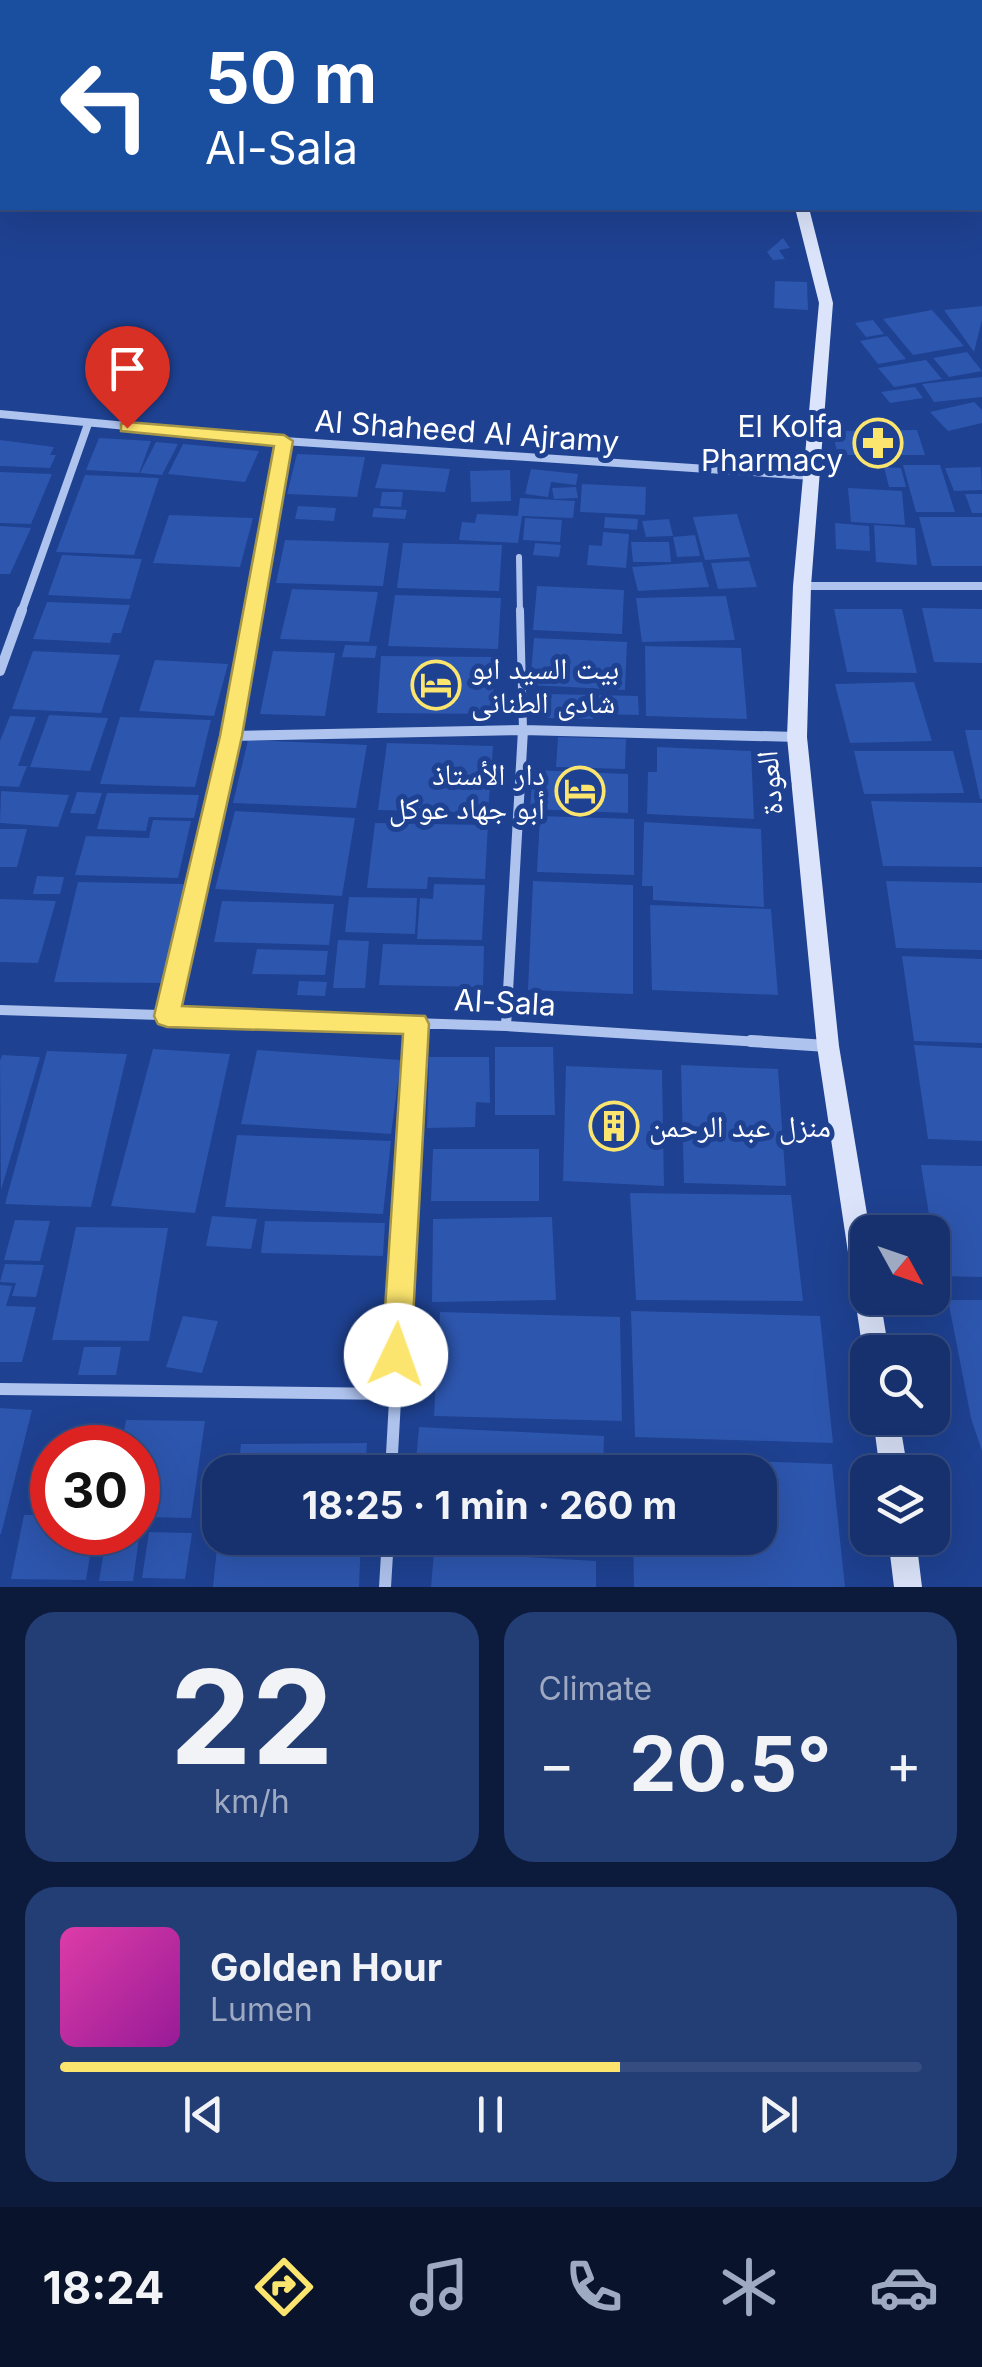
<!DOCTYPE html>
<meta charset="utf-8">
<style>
:root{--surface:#16316d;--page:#233d75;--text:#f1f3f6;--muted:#9ea9c2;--line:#354c80;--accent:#fce56e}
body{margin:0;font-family:Inter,"Noto Naskh Arabic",sans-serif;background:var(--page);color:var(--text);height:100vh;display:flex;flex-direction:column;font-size:38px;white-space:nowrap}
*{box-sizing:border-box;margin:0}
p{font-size:32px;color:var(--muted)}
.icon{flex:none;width:55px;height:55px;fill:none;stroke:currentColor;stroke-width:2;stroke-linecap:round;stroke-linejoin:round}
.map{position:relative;height:1587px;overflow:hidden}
.sheet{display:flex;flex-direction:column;gap:25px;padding:25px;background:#0c1b3c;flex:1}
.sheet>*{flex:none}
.hud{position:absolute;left:0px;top:0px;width:982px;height:210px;box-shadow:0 10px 40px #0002,0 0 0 2px var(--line);background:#1a4fa0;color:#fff;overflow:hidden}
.needle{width:65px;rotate:130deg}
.buttons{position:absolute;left:850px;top:1215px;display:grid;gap:20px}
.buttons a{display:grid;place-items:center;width:100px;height:100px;border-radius:20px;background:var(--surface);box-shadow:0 10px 40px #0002,0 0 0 2px var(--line);font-size:50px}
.speed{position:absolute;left:30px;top:1425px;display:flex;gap:20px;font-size:50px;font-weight:700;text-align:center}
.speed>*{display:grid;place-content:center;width:130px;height:130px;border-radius:50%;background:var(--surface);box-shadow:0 10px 40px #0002,0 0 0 2px var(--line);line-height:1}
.speed .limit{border:15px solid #d22;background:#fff;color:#111}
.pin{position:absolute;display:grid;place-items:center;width:85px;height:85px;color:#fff;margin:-102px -42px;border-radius:50% 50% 50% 0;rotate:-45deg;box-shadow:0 0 10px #0007}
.pin .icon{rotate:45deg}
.me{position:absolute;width:110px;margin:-55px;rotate:3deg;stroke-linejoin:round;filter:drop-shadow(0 0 8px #0008)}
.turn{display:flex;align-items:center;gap:35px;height:210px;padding:0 40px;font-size:45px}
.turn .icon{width:130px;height:130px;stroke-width:2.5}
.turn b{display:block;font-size:70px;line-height:85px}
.big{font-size:75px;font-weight:700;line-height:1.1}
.sheet .card{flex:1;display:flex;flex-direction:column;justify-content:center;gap:15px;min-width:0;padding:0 35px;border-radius:30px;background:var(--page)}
.sheet .dial{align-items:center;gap:0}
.dial b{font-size:130px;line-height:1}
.song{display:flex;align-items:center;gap:30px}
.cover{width:120px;height:120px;border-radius:15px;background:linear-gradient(135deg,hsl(320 70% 55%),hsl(300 70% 35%))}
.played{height:10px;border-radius:5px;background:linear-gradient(90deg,var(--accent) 65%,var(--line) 65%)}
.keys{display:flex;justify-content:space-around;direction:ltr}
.heat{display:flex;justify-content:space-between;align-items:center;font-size:55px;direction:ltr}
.sheet .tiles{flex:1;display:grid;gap:25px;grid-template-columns:1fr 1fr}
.card:last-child{grid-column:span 2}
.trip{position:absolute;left:202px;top:1455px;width:575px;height:100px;border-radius:30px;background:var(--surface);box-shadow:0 10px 40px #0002,0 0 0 2px var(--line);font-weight:700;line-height:100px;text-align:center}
.menu{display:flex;height:160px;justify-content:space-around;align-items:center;background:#09142c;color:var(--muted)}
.menu .icon{width:70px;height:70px}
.menu .selected{color:var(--accent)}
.menu b{font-size:45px;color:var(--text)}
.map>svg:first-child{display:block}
.building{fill:#2d56ae}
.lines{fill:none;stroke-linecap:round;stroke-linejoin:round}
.service-far1{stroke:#aec3ee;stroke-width:6}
.service{stroke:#aec3ee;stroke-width:8}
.minor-far2{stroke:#aec3ee;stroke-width:8}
.minor-far1{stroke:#aec3ee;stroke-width:10}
.minor{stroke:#aec3ee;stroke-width:12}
.secondary{fill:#dbe4fa;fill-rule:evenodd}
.route{fill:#fce56e;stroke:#a49548;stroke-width:2.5}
.labels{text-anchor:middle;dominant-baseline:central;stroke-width:10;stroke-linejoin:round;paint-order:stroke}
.poi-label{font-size:30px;fill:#fff;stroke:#1e4191;text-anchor:end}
.street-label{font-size:30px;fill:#fff;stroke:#1e4191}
</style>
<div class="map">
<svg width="982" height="1587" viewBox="0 0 982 1587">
<rect width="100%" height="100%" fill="#1e4191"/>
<path class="building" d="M783 238 790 248 779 250 785 259 773 260 767 252Z
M775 281 807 282 808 310 774 308Z
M982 306V320L974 352 944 310Z
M932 310 964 346 913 355 883 319Z
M873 320 884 334 866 337 855 323Z
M887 336 906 359 878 364 860 341Z
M967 352 982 371 949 377 933 358Z
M926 360 942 379 894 387 878 368Z
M982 377V397L934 402 922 384Z
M915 387 923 398 890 403 881 392Z
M974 402 982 410V423L948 431 930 412Z
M917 430 925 455H838L832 431Z
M99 438 151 441 139 473 86 470Z
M0 440 54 447 50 455H56L50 468 0 466Z
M156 442 178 444 162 475 140 473Z
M183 444 259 451 245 482 168 474Z
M297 454 365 457 357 497 287 494Z
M382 464 450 469 445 492 375 488Z
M903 465H940L955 512H916Z
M884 467 901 468 906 487H889Z
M981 467 982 490 954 491 945 468Z
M531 469 578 474 576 485 551 482 548 497 525 494Z
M510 470 511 501 471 502 470 471Z
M0 472 52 474 31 524 0 523Z
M85 475 159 478 134 555 56 552Z
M582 484 646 487 645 515 580 512Z
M576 487 578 498 554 499 552 488Z
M848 488 902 491 905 525 851 522Z
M382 492H403L401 507 380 506Z
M965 494H982V513H972Z
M520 498 575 501 573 518 522 516 518 543 459 540 462 522 475 523 477 514 518 516Z
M298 506 336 508 334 521 295 519Z
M374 508 407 510 405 519 372 517Z
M737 514 750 557 705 560 693 517Z
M169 515 253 518 240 567 153 563Z
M605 517 638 519 637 530 604 528Z
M919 517H982V566H932Z
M525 518 562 520 560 542 523 540Z
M669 519 673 536 646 537 642 521Z
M835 523 869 526 870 551 836 549Z
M874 525 915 528 917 565 876 562Z
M0 526 31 528 10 574H0Z
M603 532 629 534 626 568 587 565 589 545 602 546Z
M695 535 700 556 677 557 673 537Z
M285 540 389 543 383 586 276 583Z
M631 542H669L671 562H633Z
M403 543 502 545 499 591 397 588Z
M535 543 561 545 559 557 533 555Z
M62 555 142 559 130 599 48 595Z
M749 561 757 587 718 589 711 563Z
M702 562 709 587 638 591 632 567Z
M537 586 624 590 622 634 533 630Z
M292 589 378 592 369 642 280 639Z
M395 595 501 598 498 649 388 646Z
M726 596 735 640 642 642 636 598Z
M47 602 130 605 121 633H113L110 643 33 639Z
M922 608 982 609V663L934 662Z
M834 609H902L917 673 847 672Z
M534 638 627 642 625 690 530 685Z
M345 645 377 646 375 658 342 657Z
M645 646 741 648 747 719 646 716Z
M33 651 120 655 101 713 12 709Z
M273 651 335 653 325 716 260 714Z
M381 656 494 657 493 714 377 713Z
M155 660 228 664 214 716 139 711Z
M914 682 932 741 850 743 835 684Z
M548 694 593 695V719L547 718Z
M599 695 638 696 639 715 599 714Z
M49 715 108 718 90 771 30 767Z
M10 716 36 717 18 766H27L19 787 0 786V741Z
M120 717 211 720 195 787 100 784Z
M965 730H982V799H980Z
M558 737 626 739 625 769 556 767Z
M248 740 367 745 356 808 233 803Z
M387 743 493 746 488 813 378 810Z
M657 747 751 751 754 819 647 814 648 772H657Z
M854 751H953L964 793 864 794Z
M533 770 628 774V813L530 809Z
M1 791 69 795 58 827 0 823Z
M77 792 102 793 95 814 70 813Z
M107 793 199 795 194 818 149 817 146 831 97 829Z
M871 801 982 803V867L883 866Z
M235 811 355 818 342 896 215 889Z
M540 816 634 819V875L537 872Z
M153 820 191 821 178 878 75 875 86 836 149 838Z
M644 822 761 829 764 907 653 900V886H642Z
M375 823 488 825 485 879 428 877 427 889 367 888Z
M0 829H27L17 867H0Z
M37 876 64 877 60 894H33Z
M533 881 633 885V994L528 990Z
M886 881 982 883V950L896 948Z
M78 882 185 884 165 983 54 982Z
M434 884 485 885 482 940 417 939 420 898 433 899Z
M349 897 417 898 415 934 345 932Z
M0 899 56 901 38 963 0 962Z
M222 901 334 904 329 945 214 942Z
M650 905 771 909 778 995 652 990Z
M338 940 369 941 365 988H333Z
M383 944 484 946 483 987 379 985Z
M257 949 328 951 325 975 252 974Z
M902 956 982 959V1043L914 1041Z
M299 981 327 982 325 996 297 995Z
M914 1045 982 1048V1141L928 1139Z
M495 1047H553L555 1115H495Z
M153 1049 230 1054 195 1213 111 1206Z
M257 1050 401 1060 391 1134 241 1124Z
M47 1051 127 1054 91 1207 5 1204Z
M2 1055 40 1057 1 1190 0 1061Z
M429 1057H489L490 1103 476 1102 475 1127 427 1128Z
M681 1065 778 1069 786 1186 684 1183Z
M566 1066 662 1070 664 1186 563 1181Z
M237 1135 391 1141 383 1214 225 1207Z
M433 1149H539V1201H431Z
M921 1165 982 1166V1277L939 1276Z
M630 1193 791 1195 803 1301 636 1300Z
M212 1216 257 1219 251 1249 206 1246Z
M552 1217 556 1300 432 1302 433 1219Z
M15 1220 50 1221 40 1261 4 1260Z
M265 1221 385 1223 383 1256 261 1253Z
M76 1227 168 1228 149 1341 52 1340Z
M5 1264 44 1265 36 1297 12 1296 16 1283 0 1282Z
M0 1285 12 1286 6 1306 36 1307 22 1362H0Z
M948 1300H982V1451L971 1418Z
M631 1311 820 1316 833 1443 635 1437Z
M440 1312 620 1317 622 1421 434 1416Z
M183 1316 218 1321 202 1373 166 1367Z
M84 1347H121L116 1375H78Z
M0 1408 32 1410 1 1534H0Z
M126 1420 205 1421 191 1518 142 1517 133 1581H99L107 1532H138V1448H121Z
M419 1427 604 1436 603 1472H415Z
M367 1443 365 1472H238L241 1444Z
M631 1457 832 1464 845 1587H634L633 1538H760V1472H631Z
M24 1515H52V1532H94L86 1580 11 1579Z
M149 1532 192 1533 185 1579 142 1578Z
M218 1538H361L359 1587H213Z
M528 1538H603V1544L528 1541Z
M434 1552 596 1561V1587H431Z"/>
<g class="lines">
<path class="service-far1" d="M519 557 520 613"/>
<path class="service" d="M520 610 523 730"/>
<path class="minor-far2" d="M0 414 284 441 813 476
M802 586H982
M21 613 88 424
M253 613 284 441"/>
<path class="minor-far1" d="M0 671 22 610
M231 736 523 730 797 737
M0 1010 506 1026 791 1044
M167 1016 231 736 254 610
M506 1026 523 730
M415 1044 416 1023"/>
<path class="minor" d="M751 1041 827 1046
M0 1389 394 1394
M391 1472 415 1041
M385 1587 388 1538"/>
<path class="secondary" d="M744 0H756V2H745Z
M795 208H809L833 303 811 586 807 737 839 1046 870 1232 868 1298H880L889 1352H868V1361L863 1352 817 1046 787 737 793 586 819 303Z
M873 1418H899L908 1472H880Z
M888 1538H916L922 1587H894Z"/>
</g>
<path class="route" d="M127 422 284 435 293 441 242 736 182 1006 425 1016 429 1024 411 1355 407 1365 396 1369 386 1365 382 1355 403 1034 167 1027 158 1024 154 1016 220 736 274 446 121 431V424Z"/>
<defs>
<g id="pharmacy-ring" transform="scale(2.5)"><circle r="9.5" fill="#1e4191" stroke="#fce56e" stroke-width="1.5"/><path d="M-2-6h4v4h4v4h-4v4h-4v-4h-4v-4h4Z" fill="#fce56e"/></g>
<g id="hotel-ring" transform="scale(2.5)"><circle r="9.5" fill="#1e4191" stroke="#fce56e" stroke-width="1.5"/><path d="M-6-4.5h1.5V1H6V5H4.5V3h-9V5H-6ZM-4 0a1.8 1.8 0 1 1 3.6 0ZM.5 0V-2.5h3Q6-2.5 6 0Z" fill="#fce56e"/></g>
<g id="building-ring" transform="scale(2.5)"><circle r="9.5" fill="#1e4191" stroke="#fce56e" stroke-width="1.5"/><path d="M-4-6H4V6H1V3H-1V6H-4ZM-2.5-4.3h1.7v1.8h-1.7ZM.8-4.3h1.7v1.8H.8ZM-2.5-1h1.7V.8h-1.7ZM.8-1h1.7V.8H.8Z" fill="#fce56e"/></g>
</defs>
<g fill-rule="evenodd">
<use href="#pharmacy-ring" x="878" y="443"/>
<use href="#hotel-ring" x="436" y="685"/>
<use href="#hotel-ring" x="580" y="791"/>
<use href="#building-ring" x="614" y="1126"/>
</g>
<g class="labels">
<g class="poi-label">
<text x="843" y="426">El Kolfa<tspan x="843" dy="34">Pharmacy</tspan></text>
<text x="471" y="668" text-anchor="start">بيت السيد ابو<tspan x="471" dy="34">شادى الطنانى</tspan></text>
<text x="545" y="774">دار الأستاذ<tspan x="545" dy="34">أبو جهاد عوكل</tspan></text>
<text x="649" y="1126" text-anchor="start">منزل عبد الرحمن</text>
</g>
<g class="street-label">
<text transform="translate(467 431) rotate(4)">Al Shaheed Al Ajramy</text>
<text transform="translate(769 783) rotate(-95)">العودة</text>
<text transform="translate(505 1002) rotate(3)">Al-Sala</text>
</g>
</g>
</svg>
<div class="buttons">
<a><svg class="needle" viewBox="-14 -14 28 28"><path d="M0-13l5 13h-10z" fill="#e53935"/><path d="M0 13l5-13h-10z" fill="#9ea9c2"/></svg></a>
<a><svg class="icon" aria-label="search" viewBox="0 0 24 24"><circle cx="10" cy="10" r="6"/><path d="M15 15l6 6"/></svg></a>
<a><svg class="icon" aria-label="layers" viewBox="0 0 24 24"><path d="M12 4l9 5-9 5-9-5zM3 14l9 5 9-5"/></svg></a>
</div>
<div class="speed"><div class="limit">30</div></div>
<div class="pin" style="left:127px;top:428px;background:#d93025"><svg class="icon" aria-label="arrive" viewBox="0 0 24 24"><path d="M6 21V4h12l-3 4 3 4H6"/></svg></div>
<svg class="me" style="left:396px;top:1355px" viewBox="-20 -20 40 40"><circle r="19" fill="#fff"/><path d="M0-13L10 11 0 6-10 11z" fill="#fce56e"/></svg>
<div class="trip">18:25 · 1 min · 260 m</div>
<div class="hud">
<div class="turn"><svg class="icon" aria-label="left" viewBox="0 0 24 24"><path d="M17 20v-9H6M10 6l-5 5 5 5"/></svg><div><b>50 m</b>Al-Sala</div></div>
</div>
</div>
<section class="sheet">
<div class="tiles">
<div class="card dial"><b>22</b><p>km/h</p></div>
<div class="card"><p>Climate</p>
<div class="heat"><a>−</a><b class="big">20.5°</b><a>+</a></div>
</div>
<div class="card">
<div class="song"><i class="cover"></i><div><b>Golden Hour</b><p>Lumen</p></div></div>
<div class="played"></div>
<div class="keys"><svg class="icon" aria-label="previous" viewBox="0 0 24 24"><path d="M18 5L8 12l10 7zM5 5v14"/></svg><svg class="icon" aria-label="pause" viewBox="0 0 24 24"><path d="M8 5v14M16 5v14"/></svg><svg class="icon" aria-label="next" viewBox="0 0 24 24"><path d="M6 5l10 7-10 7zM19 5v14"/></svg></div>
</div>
</div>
</section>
<nav class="menu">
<b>18:24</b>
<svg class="icon selected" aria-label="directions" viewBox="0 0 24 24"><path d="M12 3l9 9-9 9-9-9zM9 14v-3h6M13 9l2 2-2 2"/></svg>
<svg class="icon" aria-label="music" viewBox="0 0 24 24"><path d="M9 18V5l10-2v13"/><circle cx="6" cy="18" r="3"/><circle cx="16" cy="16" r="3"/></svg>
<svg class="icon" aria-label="phone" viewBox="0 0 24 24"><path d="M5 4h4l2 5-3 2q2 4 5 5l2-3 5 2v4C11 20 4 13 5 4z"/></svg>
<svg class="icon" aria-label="climate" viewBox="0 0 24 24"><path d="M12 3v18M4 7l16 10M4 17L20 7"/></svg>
<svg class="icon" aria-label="car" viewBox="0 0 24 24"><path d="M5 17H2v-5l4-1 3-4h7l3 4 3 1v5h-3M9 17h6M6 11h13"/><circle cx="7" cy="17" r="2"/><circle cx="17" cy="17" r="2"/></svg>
</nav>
